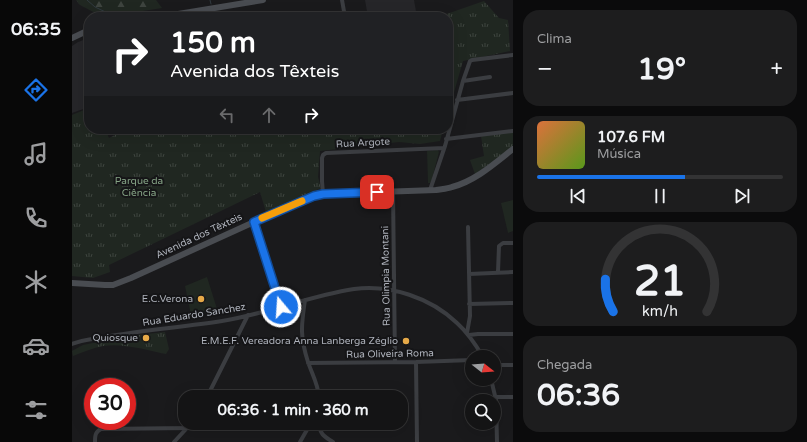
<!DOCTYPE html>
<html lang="pt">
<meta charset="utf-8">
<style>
:root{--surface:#141415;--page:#1d1d1e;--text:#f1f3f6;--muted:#9d9ea0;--line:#333334;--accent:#1a73e8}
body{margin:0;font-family:"Varela Round",sans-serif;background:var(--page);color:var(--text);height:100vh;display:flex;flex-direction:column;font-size:15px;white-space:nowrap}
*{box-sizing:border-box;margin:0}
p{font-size:13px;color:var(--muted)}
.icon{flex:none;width:22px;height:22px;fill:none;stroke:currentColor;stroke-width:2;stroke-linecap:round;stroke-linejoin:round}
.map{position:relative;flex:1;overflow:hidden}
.panel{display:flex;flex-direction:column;gap:10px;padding:10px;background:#0b0b0c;width:294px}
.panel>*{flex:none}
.banner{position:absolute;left:12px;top:12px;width:369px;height:122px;border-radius:16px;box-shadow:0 4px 16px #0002,0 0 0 1px var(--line);background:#202124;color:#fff;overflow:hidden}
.needle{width:26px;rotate:107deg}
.tools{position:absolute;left:393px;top:350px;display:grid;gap:8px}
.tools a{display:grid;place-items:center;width:36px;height:36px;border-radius:50%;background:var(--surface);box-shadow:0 4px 16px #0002,0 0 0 1px var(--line);font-size:20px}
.speed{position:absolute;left:12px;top:378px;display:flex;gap:8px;font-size:20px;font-weight:700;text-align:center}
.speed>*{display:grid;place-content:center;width:52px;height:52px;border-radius:50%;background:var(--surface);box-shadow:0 4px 16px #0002,0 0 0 1px var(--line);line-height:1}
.speed .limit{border:6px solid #d22;background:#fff;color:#111}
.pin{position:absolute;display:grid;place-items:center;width:34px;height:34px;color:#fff;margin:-17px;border-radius:8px;box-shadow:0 2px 6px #0006}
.me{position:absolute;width:44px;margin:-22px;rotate:342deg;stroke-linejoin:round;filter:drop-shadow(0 0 3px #0008)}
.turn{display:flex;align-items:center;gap:14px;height:84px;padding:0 20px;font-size:18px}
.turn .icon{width:52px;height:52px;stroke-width:2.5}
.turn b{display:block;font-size:28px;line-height:34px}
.lanes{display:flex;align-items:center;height:38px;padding:0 20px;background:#0003;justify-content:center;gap:20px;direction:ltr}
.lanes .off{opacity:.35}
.big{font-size:30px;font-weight:800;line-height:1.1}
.panel .card{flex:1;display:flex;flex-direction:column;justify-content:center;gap:6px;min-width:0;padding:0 14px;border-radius:16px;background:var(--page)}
.panel .dial{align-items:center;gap:0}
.dial svg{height:104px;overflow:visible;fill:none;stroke:var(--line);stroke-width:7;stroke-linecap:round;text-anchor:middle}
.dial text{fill:var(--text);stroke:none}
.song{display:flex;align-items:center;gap:12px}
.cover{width:48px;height:48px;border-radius:6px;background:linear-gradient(135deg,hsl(20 70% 55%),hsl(90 70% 35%))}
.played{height:4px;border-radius:2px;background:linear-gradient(90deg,var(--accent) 60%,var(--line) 60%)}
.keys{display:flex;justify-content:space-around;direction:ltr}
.heat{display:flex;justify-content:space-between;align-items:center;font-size:22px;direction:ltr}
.trip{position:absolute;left:106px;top:390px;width:230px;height:40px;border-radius:16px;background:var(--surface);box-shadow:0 4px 16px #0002,0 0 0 1px var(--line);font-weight:800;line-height:40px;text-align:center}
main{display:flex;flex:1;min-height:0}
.tab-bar{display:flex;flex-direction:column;width:72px;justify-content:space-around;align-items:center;background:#080808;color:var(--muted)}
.tab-bar .icon{width:28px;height:28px}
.tab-bar .active{color:var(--accent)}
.tab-bar b{font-size:18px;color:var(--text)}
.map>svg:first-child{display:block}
.built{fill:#262629}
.grass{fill:#202721}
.forest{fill:url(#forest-firs)}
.park{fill:url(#park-tufts)}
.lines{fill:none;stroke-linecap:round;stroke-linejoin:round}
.stream{stroke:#313a40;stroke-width:1}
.street{stroke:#3b3d41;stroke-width:4}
.secondary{stroke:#494c51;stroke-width:6}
.route-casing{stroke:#114b97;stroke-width:10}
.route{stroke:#1a73e8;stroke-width:7}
.slow{stroke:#f59e0b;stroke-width:7}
.poi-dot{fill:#e6a948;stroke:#151517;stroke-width:1.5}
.labels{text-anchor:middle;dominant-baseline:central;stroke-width:4;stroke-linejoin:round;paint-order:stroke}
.street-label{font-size:10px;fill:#aeb2bb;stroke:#151517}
.park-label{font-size:10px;fill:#86a486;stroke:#151517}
.poi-label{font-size:10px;fill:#aeb2bb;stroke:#151517;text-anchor:end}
</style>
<main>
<nav class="tab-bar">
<b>06:35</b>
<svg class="icon active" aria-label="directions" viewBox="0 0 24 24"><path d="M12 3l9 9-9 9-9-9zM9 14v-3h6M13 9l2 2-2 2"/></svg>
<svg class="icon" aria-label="music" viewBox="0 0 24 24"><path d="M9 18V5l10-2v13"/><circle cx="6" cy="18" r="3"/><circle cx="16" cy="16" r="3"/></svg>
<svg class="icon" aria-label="phone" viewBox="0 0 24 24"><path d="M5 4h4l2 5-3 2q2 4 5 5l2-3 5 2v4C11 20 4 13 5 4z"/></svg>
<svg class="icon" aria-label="climate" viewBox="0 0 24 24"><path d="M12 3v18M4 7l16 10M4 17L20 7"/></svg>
<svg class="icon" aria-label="car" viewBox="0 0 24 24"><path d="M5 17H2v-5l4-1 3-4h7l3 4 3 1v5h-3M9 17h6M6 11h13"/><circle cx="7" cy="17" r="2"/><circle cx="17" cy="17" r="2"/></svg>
<svg class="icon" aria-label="filters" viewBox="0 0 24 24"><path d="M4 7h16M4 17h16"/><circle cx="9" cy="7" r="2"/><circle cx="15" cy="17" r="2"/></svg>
</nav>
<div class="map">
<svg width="441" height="442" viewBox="0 0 441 442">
<defs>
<pattern id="forest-firs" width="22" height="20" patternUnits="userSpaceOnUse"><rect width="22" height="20" fill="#202721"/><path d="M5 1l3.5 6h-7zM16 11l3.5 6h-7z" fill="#3e443f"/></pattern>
<pattern id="park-tufts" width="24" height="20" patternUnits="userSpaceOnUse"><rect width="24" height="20" fill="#202721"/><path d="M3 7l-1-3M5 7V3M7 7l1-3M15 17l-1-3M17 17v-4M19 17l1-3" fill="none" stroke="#3e443f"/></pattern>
</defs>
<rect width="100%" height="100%" fill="#1a1a1c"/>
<path class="built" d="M293 0H342L345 17H296Z
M17 38V107L0 113V46L6 42Z"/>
<path class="grass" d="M366 150 367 152 360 179 358 183H356L355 151Z
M441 200V231L436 233 429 203Z
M135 277 146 312 120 320 113 286Z"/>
<path class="forest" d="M4 0H84L90 8 31 17 8 5Z"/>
<path class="park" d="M412 1 427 18 436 20 438 51 391 61 376 113V17H366Z
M17 108V129H33L37 138 55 129H371L368 141 348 144 327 142 248 151 246 177 249 188 194 212 188 192 37 265 38 272 21 278 0 276V115Z
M441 132V148L403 174 398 160 412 156 409 136Z
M93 332 97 349 94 354C74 350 52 343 31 346 21 348 11 352 1 356L0 351 11 345 57 336Z"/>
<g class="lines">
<path class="stream" d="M15 0 23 7 44 17
M138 0 139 4"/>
<path class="street" d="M270 0 273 17
M391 81 418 77
M385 100 441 93
M374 139 441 131
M358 190 373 146 391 81 398 61 400 60 441 55
M321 191 323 361
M251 194 250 181V158L251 155 254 153 372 148
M182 222 209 307
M426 272 427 246 431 243H441
M397 274 441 272
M233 300C229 326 228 337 236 362 240 374 246 384 247 397
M397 304 441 303
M395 333 398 316 396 227
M397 335 406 334H441
M0 344C10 340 22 339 32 337 71 330 111 327 150 321 194 314 237 296 282 289 318 284 359 298 385 323 396 333 404 345 411 357
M344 362 345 442
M236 363 344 362 400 360
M422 365H441
M419 379 424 400 425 442
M135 397 176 315
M423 397H441
M247 423C248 434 251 436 261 442
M23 442C23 436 23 432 29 429 98 428 167 427 236 428
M102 442 115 428 119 423
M228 442 236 428 247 424"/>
<path class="secondary" d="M88 17 191 0
M0 38 17 30
M0 283 33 285H41L59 278 182 222 242 196 251 194 364 190C369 189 375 189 380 187 403 181 422 164 441 149"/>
</g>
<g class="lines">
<g class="route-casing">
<path id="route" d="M209 307 182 222 242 196 251 194 305 192"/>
</g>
<use href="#route" class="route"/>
<path class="slow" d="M190 218 230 201"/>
</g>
<g class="poi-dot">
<circle cx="129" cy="299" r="4"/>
<circle cx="74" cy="338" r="4"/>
<circle cx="334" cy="341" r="4"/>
</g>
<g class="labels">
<g class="street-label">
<text transform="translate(291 143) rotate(-3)">Rua Argote</text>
<text transform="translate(127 236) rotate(-25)">Avenida dos Têxteis</text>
<text transform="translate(314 276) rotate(-91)">Rua Olimpia Montani</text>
<text transform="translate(122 315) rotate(-9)">Rua Eduardo Sanchez</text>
<text transform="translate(318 354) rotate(-1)">Rua Oliveira Roma</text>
</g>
<g class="park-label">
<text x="67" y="181">Parque da<tspan x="67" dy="12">Ciência</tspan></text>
</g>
<g class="poi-label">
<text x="121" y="299">E.C.Verona</text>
<text x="66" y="338">Quiosque</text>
<text x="326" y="341">E.M.E.F. Vereadora Anna Lanberga Zéglio</text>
</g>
</g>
</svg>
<div class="tools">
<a><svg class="needle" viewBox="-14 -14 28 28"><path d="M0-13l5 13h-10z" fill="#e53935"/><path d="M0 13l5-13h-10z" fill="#9d9ea0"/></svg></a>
<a><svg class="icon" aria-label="search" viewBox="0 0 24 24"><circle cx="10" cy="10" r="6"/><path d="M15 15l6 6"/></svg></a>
</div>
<div class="speed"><div class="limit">30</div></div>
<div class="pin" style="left:305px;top:192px;background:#d93025"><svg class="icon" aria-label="arrive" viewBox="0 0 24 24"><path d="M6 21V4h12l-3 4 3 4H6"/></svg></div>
<svg class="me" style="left:209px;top:307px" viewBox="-20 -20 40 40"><circle r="17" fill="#1a73e8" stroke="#fff" stroke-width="3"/><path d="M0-11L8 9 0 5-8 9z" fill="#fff"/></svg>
<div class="trip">06:36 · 1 min · 360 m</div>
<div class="banner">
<div class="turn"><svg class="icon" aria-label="right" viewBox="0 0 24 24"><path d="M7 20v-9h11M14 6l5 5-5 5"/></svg><div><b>150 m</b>Avenida dos Têxteis</div></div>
<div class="lanes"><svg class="icon off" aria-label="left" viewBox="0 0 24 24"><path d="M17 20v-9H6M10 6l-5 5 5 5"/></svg><svg class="icon off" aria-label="ahead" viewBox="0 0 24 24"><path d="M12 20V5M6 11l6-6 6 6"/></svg><svg class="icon" aria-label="right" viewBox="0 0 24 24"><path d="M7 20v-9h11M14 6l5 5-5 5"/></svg></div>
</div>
</div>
<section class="panel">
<div class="card"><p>Clima</p>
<div class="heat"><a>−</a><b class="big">19°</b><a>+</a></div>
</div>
<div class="card">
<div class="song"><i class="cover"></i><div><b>107.6 FM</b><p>Música</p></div></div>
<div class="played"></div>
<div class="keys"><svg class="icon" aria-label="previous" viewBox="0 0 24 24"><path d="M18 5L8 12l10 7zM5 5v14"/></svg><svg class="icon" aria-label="pause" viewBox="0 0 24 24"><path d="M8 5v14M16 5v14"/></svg><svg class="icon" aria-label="next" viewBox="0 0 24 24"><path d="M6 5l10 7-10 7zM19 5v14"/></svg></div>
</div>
<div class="card dial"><svg viewBox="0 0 100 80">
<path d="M14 69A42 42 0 1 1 86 69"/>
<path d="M14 69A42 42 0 0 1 8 44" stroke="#1a73e8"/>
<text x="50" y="56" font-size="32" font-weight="700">21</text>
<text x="50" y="72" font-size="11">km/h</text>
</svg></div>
<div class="card"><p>Chegada</p><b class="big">06:36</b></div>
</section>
</main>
